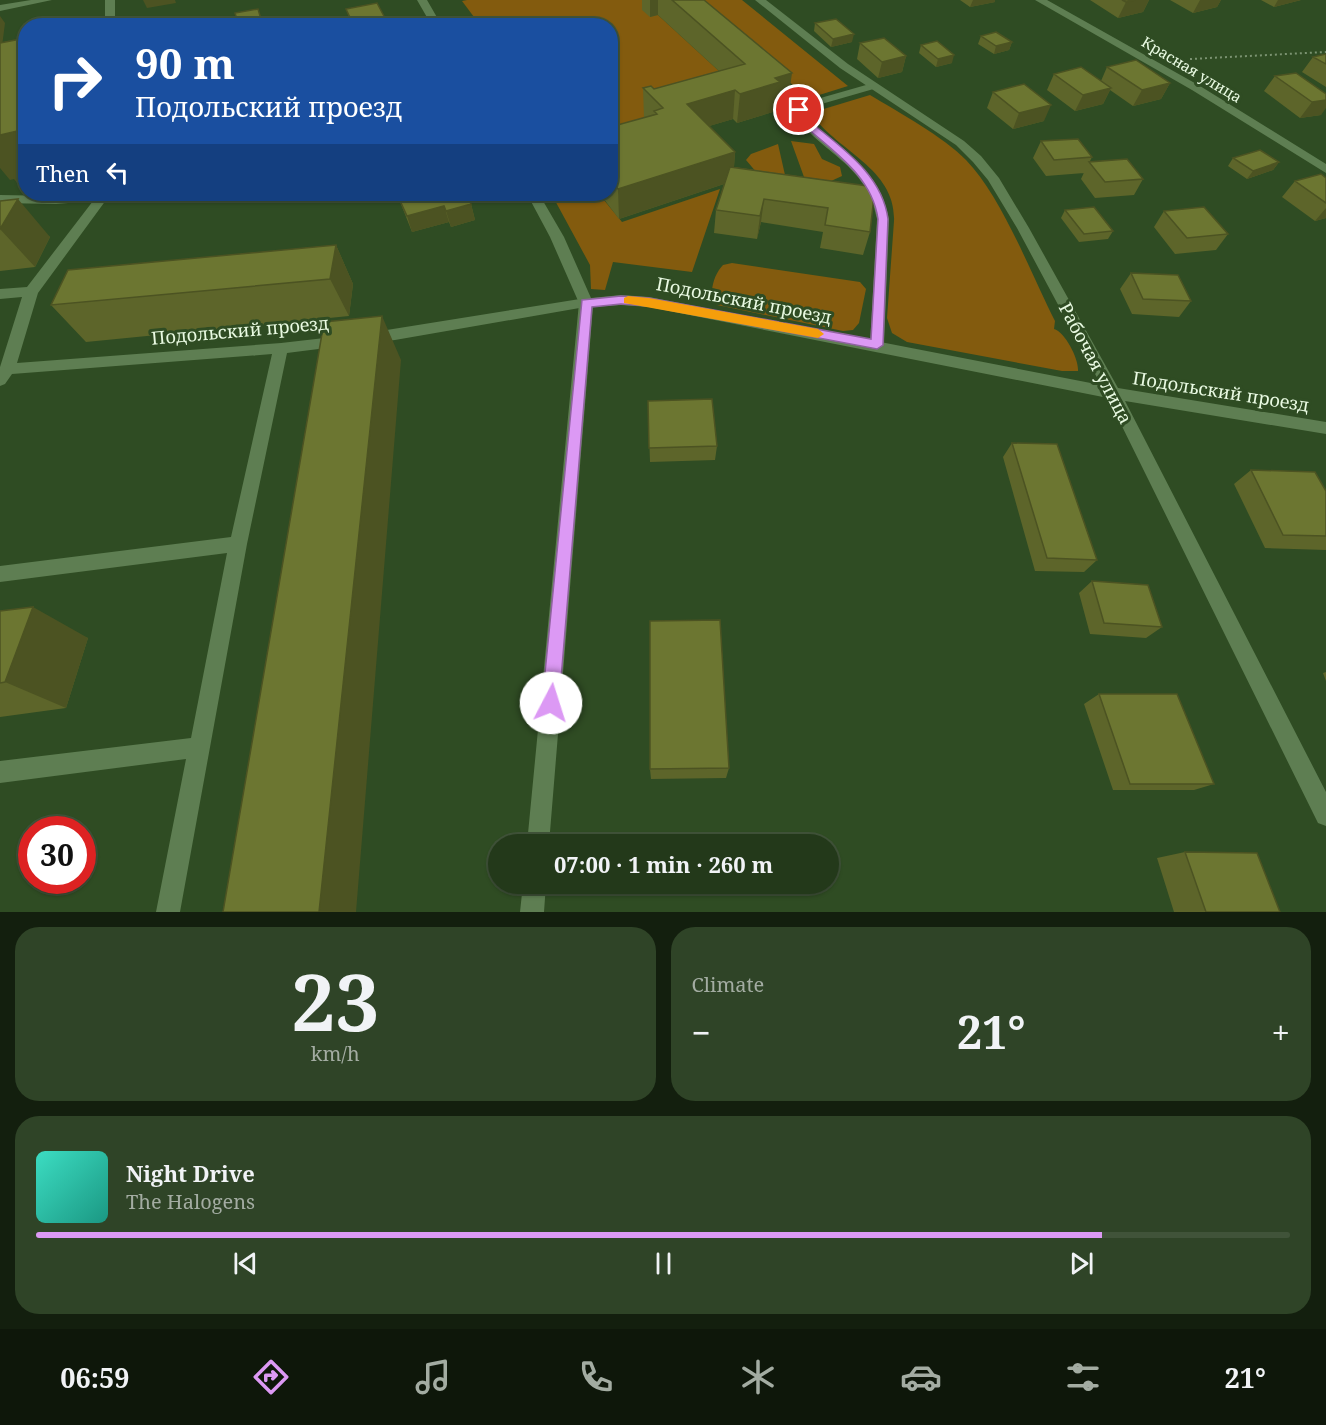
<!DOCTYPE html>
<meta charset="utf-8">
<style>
:root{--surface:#23391a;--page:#2f4427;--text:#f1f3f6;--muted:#a3aca2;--line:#405339;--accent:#dc99f4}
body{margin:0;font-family:"Noto Serif",serif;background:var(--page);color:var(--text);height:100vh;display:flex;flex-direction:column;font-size:22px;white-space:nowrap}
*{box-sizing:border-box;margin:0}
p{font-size:20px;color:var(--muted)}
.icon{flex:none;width:33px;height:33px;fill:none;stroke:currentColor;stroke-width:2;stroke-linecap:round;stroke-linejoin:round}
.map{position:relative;height:912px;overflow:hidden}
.details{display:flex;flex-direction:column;gap:15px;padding:15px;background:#131f0e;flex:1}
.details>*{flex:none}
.hud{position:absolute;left:18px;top:18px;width:600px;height:183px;border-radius:24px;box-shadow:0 2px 4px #0004,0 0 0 2px var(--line);background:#1a4fa0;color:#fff;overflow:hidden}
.speed{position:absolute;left:18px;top:816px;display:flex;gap:12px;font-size:30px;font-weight:700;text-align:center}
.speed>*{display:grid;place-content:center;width:78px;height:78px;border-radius:50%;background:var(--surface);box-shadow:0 2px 4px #0004,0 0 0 2px var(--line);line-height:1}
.speed .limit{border:9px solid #d22;background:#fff;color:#111}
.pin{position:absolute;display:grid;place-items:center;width:51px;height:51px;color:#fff;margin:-26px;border:3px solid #fff;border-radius:50%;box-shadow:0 2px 6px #0007}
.me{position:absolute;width:66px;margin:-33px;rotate:5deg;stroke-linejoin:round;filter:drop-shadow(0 0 4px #0008)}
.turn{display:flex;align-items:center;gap:21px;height:126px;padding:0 18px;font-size:27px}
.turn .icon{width:78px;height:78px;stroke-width:2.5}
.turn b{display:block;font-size:42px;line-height:51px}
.then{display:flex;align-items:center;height:57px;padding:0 18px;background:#0003;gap:12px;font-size:22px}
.big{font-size:45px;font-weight:700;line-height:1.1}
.details .tile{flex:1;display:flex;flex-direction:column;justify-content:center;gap:9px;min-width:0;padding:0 21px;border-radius:24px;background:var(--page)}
.details .dial{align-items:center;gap:0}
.dial b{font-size:78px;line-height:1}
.song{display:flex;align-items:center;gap:18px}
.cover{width:72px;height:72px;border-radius:9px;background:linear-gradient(135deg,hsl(170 70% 55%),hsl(170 70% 35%))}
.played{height:6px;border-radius:3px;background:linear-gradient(90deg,var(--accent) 85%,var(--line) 85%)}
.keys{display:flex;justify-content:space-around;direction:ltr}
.heat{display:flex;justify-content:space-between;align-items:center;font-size:33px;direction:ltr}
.details .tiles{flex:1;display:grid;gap:15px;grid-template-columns:1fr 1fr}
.tile:last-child{grid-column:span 2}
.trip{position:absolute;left:488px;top:834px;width:351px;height:60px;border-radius:30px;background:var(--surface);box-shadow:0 2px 4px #0004,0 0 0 2px var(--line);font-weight:700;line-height:60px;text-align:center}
.menu{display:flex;height:96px;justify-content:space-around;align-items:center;background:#0e170a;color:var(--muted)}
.menu .icon{width:42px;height:42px}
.menu .active{color:var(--accent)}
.menu b{font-size:27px;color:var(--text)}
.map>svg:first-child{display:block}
.green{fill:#835b0e}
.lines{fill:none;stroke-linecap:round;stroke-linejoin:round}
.path{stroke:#7b9371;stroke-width:2;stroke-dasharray:2 3;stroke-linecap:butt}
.service{fill:#5e7e52;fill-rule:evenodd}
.minor{fill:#5e7e52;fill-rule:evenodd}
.wall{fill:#5d652a}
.shaded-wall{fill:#4c5322}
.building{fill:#6c7631;stroke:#4c5322;stroke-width:1.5}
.route{fill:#dc99f4;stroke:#8f639f;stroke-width:1.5}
.slow{fill:#f59e0b}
.labels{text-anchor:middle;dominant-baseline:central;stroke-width:6;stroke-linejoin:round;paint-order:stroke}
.far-street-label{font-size:15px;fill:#e9fae2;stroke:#2f4c23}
.street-label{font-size:18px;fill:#e9fae2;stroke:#2f4c23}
</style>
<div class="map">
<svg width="1326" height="912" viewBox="0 0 1326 912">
<rect width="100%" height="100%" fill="#2f4c23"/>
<path class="green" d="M467 0H684L658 15 743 93 644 118 611 157 610 26 480 25 462 1Z
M692 0H742L848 86 816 96H806Z
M870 95C898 112 944 137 966 160 1002 197 1031 274 1055 321L1054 329C1065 332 1079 359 1078 371H1062L907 342 892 333 887 318 894 221C896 169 839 152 813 116L817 111Z
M791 141 814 144 822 159 840 167 842 176 831 181 804 177Z
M778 144 785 175 757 173 746 160 751 154Z
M720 189 692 272 613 262 605 290 591 289 590 265 552 195 599 194 622 222Z
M732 263 860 282 866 289 859 323 853 330 843 331 717 305C707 295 714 274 723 265Z"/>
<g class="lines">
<path class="path" d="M1190 59 1326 52"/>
<path class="service" d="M31 0H52L0 11V5Z
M873 83 877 84V88L811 107 805 113C835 152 879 163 889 219L884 345 882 349H872L870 345 877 219C867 163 821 154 793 113L795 108 803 103Z
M87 194H108L109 196 38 293 17 363 281 343 342 336 349 341 342 346 287 353 247 544 180 912H156L186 759 0 783V761L191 738 227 553 0 582V566L231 537 272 354 12 374 5 384 0 386V367L22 297 0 299V289L27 287 93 201 56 204 0 203V195L56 196Z
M586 298 593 303 591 306 395 340 368 343 361 338 368 333Z"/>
<path class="minor" d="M105 0H115V26H105Z
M417 0H427L442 26H432Z
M755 0H766L848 64 964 141 981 156 999 178 1029 228 1118 388 1326 422V434L1125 401 1326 792V826L1318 823 1108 398 649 307 621 305 593 307 549 844H527L579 303 550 237 527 194H539L564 237 591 298 621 295 649 297 1101 385 1017 228 988 180 973 162 956 145 840 68Z
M1035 0H1047L1200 86 1326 164V173L1192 90Z
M98 194H110L107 199H99Z
M523 884H546L544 912H520Z"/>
</g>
<path class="wall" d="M642 0H704L788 102 777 105 776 111 737 123 733 119 709 126 735 152 734 167 875 187 870 232 863 255 820 248 823 232 761 222 757 239 714 233 716 210 724 184 619 219 600 194H610V127L644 118 643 88 654 89 719 71 658 15 650 17 642 10Z
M960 0H995V2L970 7Z
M1090 0H1149L1143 12 1118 18Z
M1170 0H1221L1217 7 1193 13Z
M1261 0H1301L1274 7Z
M346 9 386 20 387 26H352Z
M815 23 852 42 831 47 814 31Z
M981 36 1012 42 1009 50 994 54 978 44Z
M860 43 906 56 902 72 878 78 857 59Z
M921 45 952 63 936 67 919 53Z
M1326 54V87L1302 72 1313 57Z
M1107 67 1170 83 1161 99 1133 106 1110 90 1103 104 1075 111 1047 90 1054 74 1101 81Z
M1275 76 1326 94 1321 115 1300 118 1264 91Z
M993 92 1044 121 1013 129 987 108Z
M1041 141 1092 157 1084 173 1046 176 1033 158Z
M1233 158 1279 162 1273 170 1247 179 1228 166Z
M1089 162 1143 179 1134 195 1095 198 1081 179Z
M1326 178V218L1315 221 1282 197 1295 181Z
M397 194 471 204 475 220 451 227 449 222 412 232Z
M0 201 50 237 35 267 0 271Z
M1065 210 1113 231 1108 239 1079 242 1061 218Z
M1164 211 1228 234 1216 250 1175 254 1154 227Z
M336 245 353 284 349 316 86 342 51 305Z
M1131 273 1191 301 1179 317 1132 314 1120 289Z
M648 401 717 446 715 460 650 462Z
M1012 443 1097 560 1084 572 1035 571 1003 457Z
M1251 470 1326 491V550L1265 548 1234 484Z
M1092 581 1162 627 1146 638 1090 634 1079 593Z
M0 611 88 638 66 708 0 717Z
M1326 672V681L1323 673Z
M1099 694 1214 784 1194 790H1113L1084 704Z
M729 768 726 778 651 779 650 769Z
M1185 852 1280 912H1174L1157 858Z"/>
<path class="shaded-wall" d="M143 0H175L176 3 147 8Z
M650 0H658V15L650 17Z
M973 0H995V2L970 7Z
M1135 0H1149L1143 12 1118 18 1126 2Z
M1200 0H1221L1217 7 1193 13Z
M1278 0H1301L1274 7Z
M0 16 5 23 0 62Z
M386 20 387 26H360Z
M854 34 852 42 831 47 833 39Z
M1012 42 1009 50 994 54 996 46Z
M954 55 952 63 936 67 938 59Z
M906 56 902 72 878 78 882 62Z
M792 73 788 102 777 105 776 111 737 123 740 94 775 78Z
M1170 83 1161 99 1133 106 1142 90Z
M1111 88 1103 104 1075 111 1083 95Z
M735 90 733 119 686 133 687 104Z
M1326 100V108L1321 115 1300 118 1312 102Z
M1051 105 1044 121 1013 129 1019 113Z
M26 129V182L18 184 14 179 10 180 0 168V134Z
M735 152 733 181 619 219 618 189Z
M1279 162 1273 170 1247 179 1253 171Z
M18 199 50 237 35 267 0 229Z
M764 199 761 222 757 239 760 216Z
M471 204 475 220 451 227 446 211Z
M444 206 449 222 412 232 407 216Z
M1326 208V218L1315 221Z
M336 245 353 284 349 316 330 279Z
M382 316 401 360 356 912H319Z
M33 607 88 638 66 708 5 682Z"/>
<path class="building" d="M672 0H704L792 73 775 78 780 82 740 94 735 90 687 104 735 152 618 189 610 180V127L657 114 654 111 663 108 643 88 651 86 654 89 745 64Z
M1122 0H1135L1126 2Z
M377 3 386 20 360 26H354L346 9Z
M258 9 263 26H239L235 13Z
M183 19 184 26H150Z
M836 19 854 34 833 39 815 23Z
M996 32 1012 42 996 46 981 36Z
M26 38V129L0 135V43Z
M884 38 906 56 882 62 860 43Z
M937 41 954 55 938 59 921 45Z
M1326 54V64L1313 57Z
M1136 60 1170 83 1142 90 1107 67Z
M1081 67 1111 88 1083 95 1054 74Z
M1296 73 1326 94V100L1312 102 1275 76Z
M1024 84 1051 105 1019 113 993 92Z
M1078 139 1092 157 1054 160 1041 141Z
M1260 150 1279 162 1253 171 1233 158Z
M1127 159 1143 179 1105 182 1089 162Z
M730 167 875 187 870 232 825 225 828 208 764 199 760 216 716 210Z
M1321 174 1326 178V203L1295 181Z
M397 194H465L471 204 446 211 444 206 407 216Z
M18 199 0 229V201Z
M1094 207 1113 231 1084 234 1065 210Z
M1204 207 1228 234 1187 238 1164 211Z
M336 245 330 279 51 305 68 270Z
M1131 273 1178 275 1191 301 1143 299Z
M382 316 319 912H223L324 322Z
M712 399 717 446 649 448 648 401Z
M1012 443 1057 444 1097 560 1047 558Z
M1251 470 1315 472 1326 491V536L1283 535Z
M1092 581 1148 585 1162 627 1104 623Z
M33 607 5 682 0 683V611Z
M720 620 729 768 650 769V621Z
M1099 694H1177L1214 784H1130Z
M1185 852 1257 853 1280 912H1206Z"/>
<path class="route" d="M799 107 802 108 807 119C840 147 882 173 888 219L883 345 877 349 649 306 621 304 592 307 559 703 557 709 551 712 545 709 542 703 582 300 621 296 649 298 871 339 878 219C872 175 831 150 800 122L794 110Z"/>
<path class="slow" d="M628 296 649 298 818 329 824 334 818 338 624 303V298Z"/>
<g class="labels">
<g class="far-street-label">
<text transform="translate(1192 69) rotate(31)">Красная улица</text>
</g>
<g class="street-label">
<text transform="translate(744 300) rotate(11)">Подольский проезд</text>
<text transform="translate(240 330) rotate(-5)">Подольский проезд</text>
<text transform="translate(1096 363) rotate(62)">Рабочая улица</text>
<text transform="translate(1221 391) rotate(9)">Подольский проезд</text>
</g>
</g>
</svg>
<div class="speed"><div class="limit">30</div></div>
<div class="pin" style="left:799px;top:110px;background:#d93025"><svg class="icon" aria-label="arrive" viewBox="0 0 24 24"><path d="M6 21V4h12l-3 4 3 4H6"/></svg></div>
<svg class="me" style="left:551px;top:703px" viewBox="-20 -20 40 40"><circle r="19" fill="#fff"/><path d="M0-13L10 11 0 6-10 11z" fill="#dc99f4"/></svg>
<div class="trip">07:00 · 1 min · 260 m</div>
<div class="hud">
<div class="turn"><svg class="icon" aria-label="right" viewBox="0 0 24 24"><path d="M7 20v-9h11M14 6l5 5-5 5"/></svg><div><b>90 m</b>Подольский проезд</div></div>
<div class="then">Then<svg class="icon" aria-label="left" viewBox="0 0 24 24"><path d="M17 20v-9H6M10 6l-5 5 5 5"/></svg></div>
</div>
</div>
<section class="details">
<div class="tiles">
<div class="tile dial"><b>23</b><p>km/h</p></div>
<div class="tile"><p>Climate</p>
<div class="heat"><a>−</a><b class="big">21°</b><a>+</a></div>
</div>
<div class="tile">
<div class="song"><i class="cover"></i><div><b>Night Drive</b><p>The Halogens</p></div></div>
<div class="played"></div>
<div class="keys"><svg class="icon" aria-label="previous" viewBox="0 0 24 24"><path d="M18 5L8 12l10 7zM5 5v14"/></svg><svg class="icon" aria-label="pause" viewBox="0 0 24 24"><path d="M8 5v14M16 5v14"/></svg><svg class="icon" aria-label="next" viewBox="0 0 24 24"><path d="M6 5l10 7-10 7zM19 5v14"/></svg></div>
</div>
</div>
</section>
<nav class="menu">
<b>06:59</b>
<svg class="icon active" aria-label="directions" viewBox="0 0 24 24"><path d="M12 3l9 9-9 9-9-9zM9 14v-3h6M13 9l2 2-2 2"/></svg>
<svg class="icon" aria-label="music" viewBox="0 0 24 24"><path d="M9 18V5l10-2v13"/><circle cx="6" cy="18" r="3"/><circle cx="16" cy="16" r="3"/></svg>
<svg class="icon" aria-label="phone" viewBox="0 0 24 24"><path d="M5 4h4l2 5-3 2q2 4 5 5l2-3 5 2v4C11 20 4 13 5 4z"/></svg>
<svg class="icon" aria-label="climate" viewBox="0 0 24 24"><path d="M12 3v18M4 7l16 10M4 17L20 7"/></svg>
<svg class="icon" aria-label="car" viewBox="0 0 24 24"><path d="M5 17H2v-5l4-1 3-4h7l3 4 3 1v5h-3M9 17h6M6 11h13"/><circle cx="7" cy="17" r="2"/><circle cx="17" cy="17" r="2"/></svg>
<svg class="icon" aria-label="filters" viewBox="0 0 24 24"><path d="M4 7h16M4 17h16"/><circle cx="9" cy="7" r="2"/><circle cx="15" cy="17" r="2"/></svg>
<b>21°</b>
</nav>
